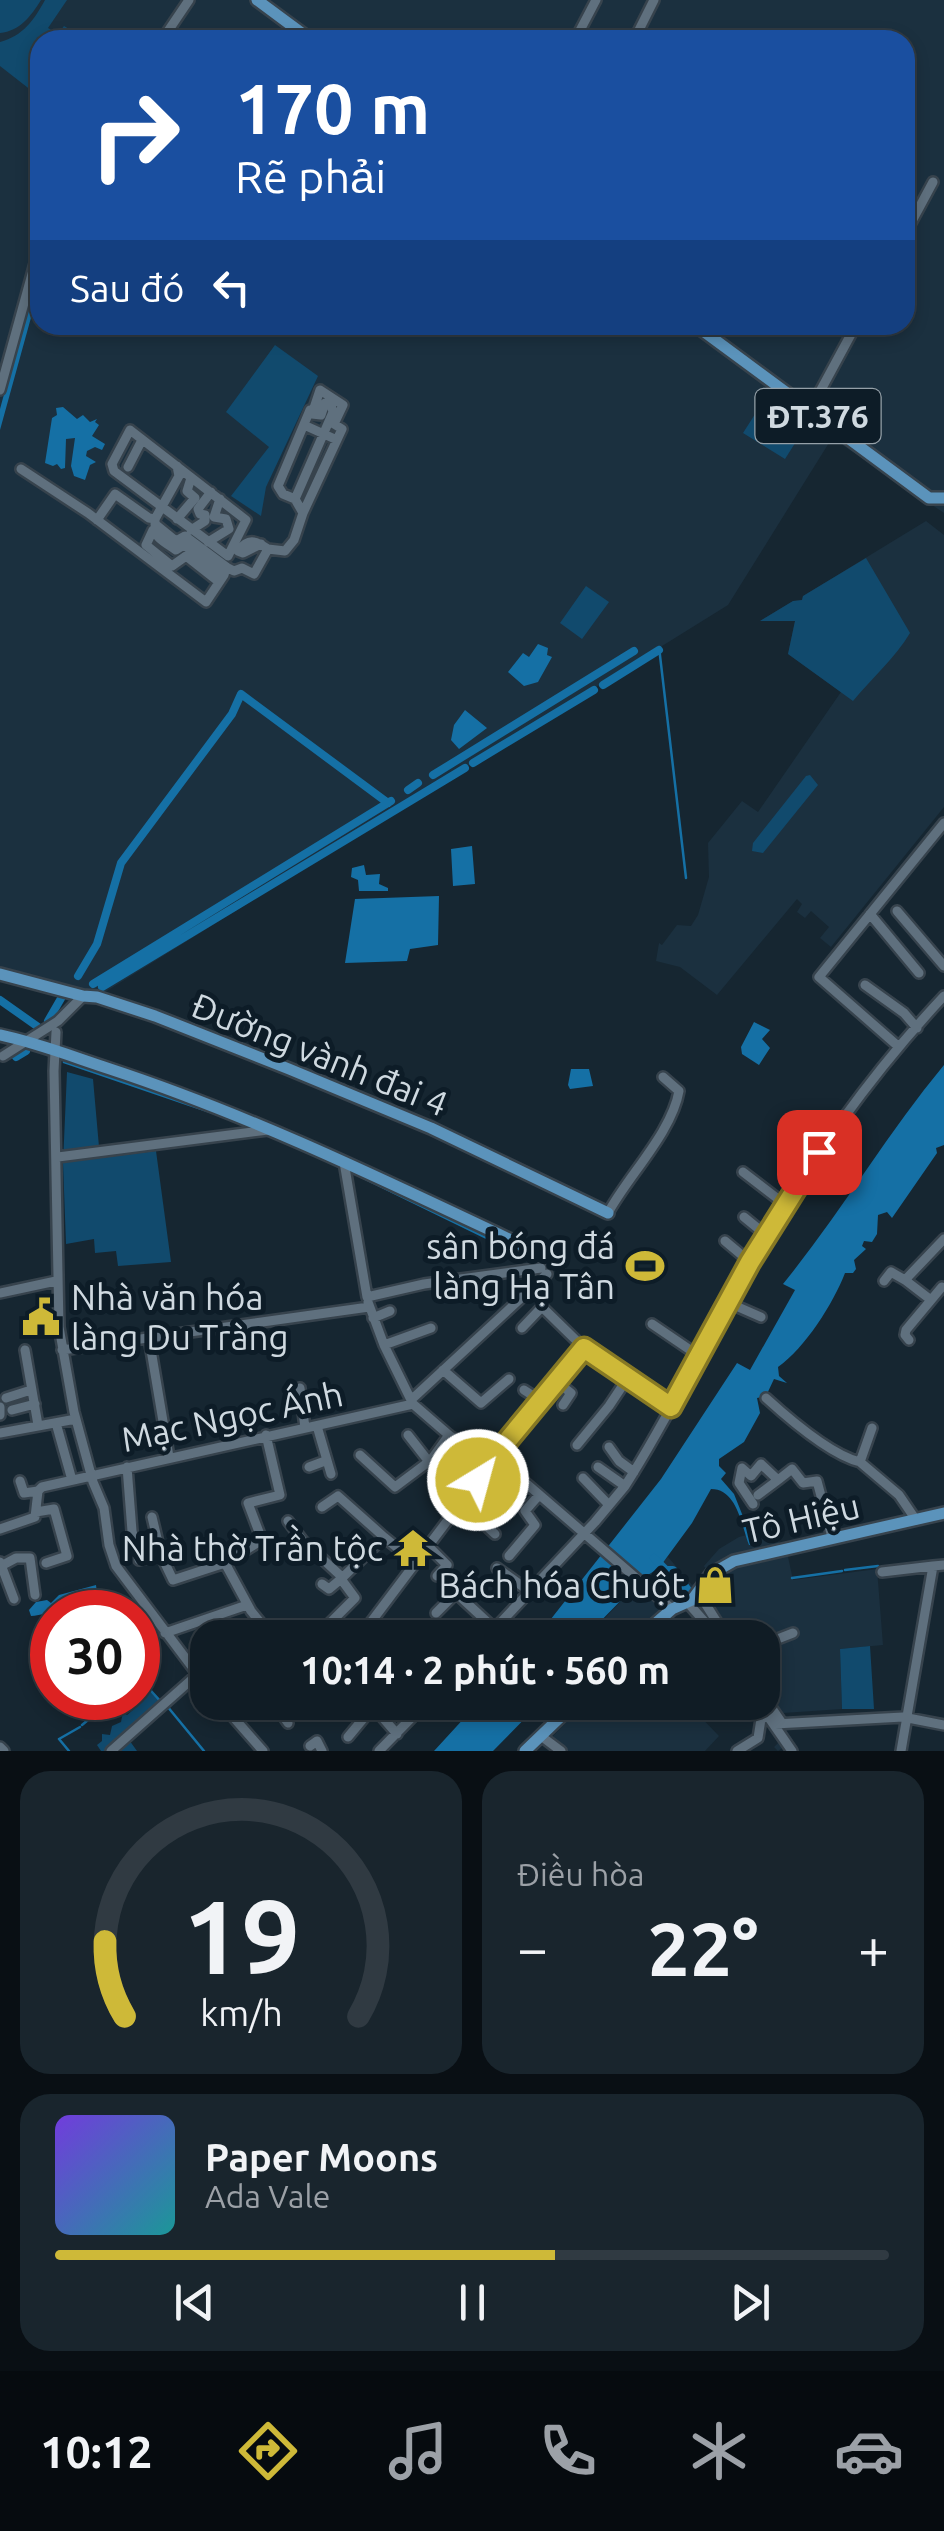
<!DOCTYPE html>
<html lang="vi">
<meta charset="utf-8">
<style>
:root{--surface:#101c25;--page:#19252d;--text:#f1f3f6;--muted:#9ca1a7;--line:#303a42;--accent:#ceb938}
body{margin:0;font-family:Ubuntu,sans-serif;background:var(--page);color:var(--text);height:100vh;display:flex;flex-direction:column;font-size:38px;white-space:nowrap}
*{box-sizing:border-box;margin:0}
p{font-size:32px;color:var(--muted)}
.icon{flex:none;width:55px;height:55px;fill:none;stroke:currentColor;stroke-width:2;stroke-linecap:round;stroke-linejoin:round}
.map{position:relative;height:1751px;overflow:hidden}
.sheet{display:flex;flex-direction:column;gap:20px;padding:20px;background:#090f14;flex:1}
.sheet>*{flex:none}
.guide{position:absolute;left:30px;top:30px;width:885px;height:305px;border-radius:30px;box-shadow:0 5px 15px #0003,0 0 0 2px var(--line);background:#1a4fa0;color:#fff;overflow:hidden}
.speed{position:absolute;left:30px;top:1590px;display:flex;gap:20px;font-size:50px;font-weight:700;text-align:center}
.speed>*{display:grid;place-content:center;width:130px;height:130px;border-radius:50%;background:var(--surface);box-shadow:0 5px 15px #0003,0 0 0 2px var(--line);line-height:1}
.speed .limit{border:15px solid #d22;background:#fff;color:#111}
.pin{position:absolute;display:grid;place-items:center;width:85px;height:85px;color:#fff;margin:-42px;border-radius:20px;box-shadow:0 5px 15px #0006}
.me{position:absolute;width:110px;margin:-55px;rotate:37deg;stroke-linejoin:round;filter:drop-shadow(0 0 8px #0008)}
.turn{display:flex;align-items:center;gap:35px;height:210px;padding:0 40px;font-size:45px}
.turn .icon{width:130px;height:130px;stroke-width:2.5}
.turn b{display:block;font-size:70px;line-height:85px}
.then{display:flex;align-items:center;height:95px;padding:0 40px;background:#0003;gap:20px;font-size:38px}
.big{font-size:75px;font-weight:600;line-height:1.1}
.sheet .widget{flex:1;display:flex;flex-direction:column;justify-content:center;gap:15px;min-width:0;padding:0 35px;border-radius:30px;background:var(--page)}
.sheet .dial{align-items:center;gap:0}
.dial svg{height:260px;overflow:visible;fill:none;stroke:var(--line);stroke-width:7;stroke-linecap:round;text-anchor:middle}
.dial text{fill:var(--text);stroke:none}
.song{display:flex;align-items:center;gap:30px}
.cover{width:120px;height:120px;border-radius:15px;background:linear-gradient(135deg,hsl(260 70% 55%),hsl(180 70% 35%))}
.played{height:10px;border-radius:5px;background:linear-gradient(90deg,var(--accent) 60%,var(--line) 60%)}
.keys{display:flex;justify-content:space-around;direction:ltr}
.heat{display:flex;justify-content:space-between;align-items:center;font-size:55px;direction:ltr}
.sheet .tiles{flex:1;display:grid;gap:20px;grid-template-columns:1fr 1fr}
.widget:last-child{grid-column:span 2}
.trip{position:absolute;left:190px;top:1620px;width:590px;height:100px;border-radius:30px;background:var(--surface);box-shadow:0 5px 15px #0003,0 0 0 2px var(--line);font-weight:600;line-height:100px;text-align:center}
.dock{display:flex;height:160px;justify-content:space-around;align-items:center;background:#060b0f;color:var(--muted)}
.dock .icon{width:70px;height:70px}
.dock .selected{color:var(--accent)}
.dock b{font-size:45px;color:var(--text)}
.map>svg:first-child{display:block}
.built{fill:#1b303f;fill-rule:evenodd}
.green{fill:#114a6d}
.water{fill:#1570a5}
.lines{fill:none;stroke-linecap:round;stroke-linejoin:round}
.stream{stroke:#1570a5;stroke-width:2.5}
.canal{stroke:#1570a5;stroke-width:8}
.minor-casing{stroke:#37434d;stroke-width:14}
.major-casing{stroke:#37434d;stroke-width:16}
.minor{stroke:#5f707e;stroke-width:9}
.major{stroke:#5b93bb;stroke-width:11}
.route-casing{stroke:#867824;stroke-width:25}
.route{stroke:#ceb938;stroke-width:18}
.labels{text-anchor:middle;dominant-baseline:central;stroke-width:10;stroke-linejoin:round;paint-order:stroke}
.shield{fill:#0d1c27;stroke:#95a0a8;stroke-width:2.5}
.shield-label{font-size:32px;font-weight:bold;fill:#cfd9e0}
.street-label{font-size:35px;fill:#cfd9e0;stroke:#0d1c27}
.poi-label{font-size:35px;fill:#cfd9e0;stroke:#0d1c27;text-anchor:end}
</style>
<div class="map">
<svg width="944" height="1751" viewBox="0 0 944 1751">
<rect width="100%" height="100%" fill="#162631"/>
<path class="built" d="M0 0H944V513L832 438 728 605 97 997 0 974ZM40 40H905V325H40Z
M926 521 944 535V807L831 947 820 938 829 927 811 911 805 918 797 912 802 904 797 899 717 995 680 967 656 961 659 943 662 945 677 925 691 926 698 915 709 877 708 843 742 801 758 812 841 692 788 654 795 621H760L793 601 802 600 803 596Z
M774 1528 779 1543 787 1552 793 1580 877 1569 883 1645 840 1649 842 1709 783 1713 785 1728 793 1740 778 1751 774 1747 780 1741 752 1703 762 1702V1638L716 1637 690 1610 684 1609 647 1637 586 1638 643 1578 668 1557 692 1585 708 1573 704 1566 719 1549 739 1537Z
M585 1703H687L719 1736 705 1751H568L552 1737Z"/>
<path class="green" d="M0 0H41C31 16 20 31 0 33Z
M45 0H67L48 28 58 34 64 26 69 29 62 40 53 36 50 40H40V63L33 74 39 79 32 91 0 66V42C23 36 34 20 45 0Z
M275 345 318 376 266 487 261 516 231 496 269 447 226 412Z
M767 403 804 429 785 459 743 433 759 408 763 410Z
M866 558 910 633C895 658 872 678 853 701L788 654 795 621H760L793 601 802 600 803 596Z
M586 586 609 602 582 639 560 623Z
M810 775 818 785 763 853 752 851 753 843 806 776Z
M67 1072 93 1079 100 1158 156 1151 171 1262 118 1266 116 1251 95 1253 94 1239 66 1244 63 1163Z
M870 1646 874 1709H842L840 1649Z
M150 1689 165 1704 127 1737 137 1751H101L97 1745 102 1741V1734L110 1735 112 1726 121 1722 123 1712 127 1715 135 1708V1701Z"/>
<path class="water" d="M40 262V285L0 430V409Z
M63 407 77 419 83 415 90 422 97 419 95 422 99 425 92 436 105 444 102 450 95 447 87 451 86 456 96 462 90 465 85 480 74 476 71 466 75 438 66 439 65 468 61 469 57 464 53 466 45 463 52 418 57 415 56 408Z
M538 644 548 648 547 655 552 657 538 682 524 686 508 672 523 653 529 657Z
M465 710 487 728 459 749 451 740 454 725Z
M472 846 475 884 453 886 451 849Z
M364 865 366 875 380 874 379 884 388 888V891H359L358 880 351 877 352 868Z
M439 896 438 945 410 949 407 961 345 963 355 899Z
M754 1022 770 1030 762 1039 770 1048 759 1065 742 1054 741 1047Z
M944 1065V1145L936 1148 937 1153 892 1218 887 1212 878 1215 877 1234 872 1242 864 1241 862 1246 866 1249 854 1260 856 1269 853 1273H845C833 1304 805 1348 778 1367L779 1376 787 1383 774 1379 766 1396 757 1398 760 1413 744 1442 719 1459V1466L726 1473 721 1479 734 1494 754 1544 749 1545C741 1524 737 1489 711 1489L692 1523 659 1568 643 1578 585 1637 536 1638 661 1479 737 1363 750 1370 795 1290 783 1284C840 1214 886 1135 944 1065Z
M571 1069H589L593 1086 570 1089 568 1085Z
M96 1585 97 1593C78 1602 50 1615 31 1616L29 1610 36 1602 47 1600 51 1603 59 1595Z
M478 1703H540L493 1751H434Z"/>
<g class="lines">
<path class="stream" d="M659 647 686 878
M64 1062 225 1117
M351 1172 538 1263
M845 1570 878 1566
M792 1578 842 1571
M138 1689 144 1683 161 1702
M167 1706 204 1751
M82 1725 88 1720 105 1716 127 1698
M69 1751 59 1739 80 1727"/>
<path class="canal" d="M603 685 659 650
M473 763 594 690
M433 775 634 651
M408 790 418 783
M78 976 97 944 121 863 232 714 241 694 388 803
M93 984 391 801
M102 987 465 768
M0 1000 41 1029
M48 1021 63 995
M16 1057 26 1051
M654 1558 666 1570H673L690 1593"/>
<g class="minor-casing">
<path id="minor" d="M162 40 189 0
M575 40 596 0
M634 40 654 0
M905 234 933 182
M0 390 40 245
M810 410 856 325
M304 425 337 440
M130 430 246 520 228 556 114 471 112 464Z
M128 467 142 440
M21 469 88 513 206 602 224 575 184 545 176 550C158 537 155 541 155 519
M295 499 283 494 278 486 310 410
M177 519 195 498 187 491 191 478
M97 520 115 494 149 518 155 519 179 476 177 466
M155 524 176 541 185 536 228 568 225 572
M153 530 146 545 172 566 186 556 219 582
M191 530 205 521V515L200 514 198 509 211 492
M208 542 229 529 226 519 214 517 220 499
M261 544 243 553 238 551C248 538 255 540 268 549
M228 568 234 571 242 568 254 574 268 549 285 551 294 540 303 513 295 499 333 412 331 405 325 403 321 415 312 414 320 390 343 405 334 424 342 429 303 513
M897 911 944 966
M870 914 919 973
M865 985 904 1013 917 1028
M56 1032 54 1071 59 1327 74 1412 93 1482 104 1508 109 1545 116 1566 208 1688
M899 1047 819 977 944 823
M3 1056 58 1021 83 996
M805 1122 828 1139
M785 1150 809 1168
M58 1157 268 1130
M344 1162 367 1297 424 1284 541 1268
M743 1172 786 1205
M608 1213C628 1176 672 1132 679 1091L663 1077
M744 1217 766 1235
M725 1241 750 1262
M884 1281 891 1272 905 1280
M0 1293 56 1281
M931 1300 905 1280 944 1239
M368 1302 384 1345 412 1402
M729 1303 761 1317
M373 1318 390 1311
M652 1324 699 1356
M522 1328 542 1307 584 1348
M149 1338 169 1457
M909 1340 905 1335 906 1330 942 1287
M384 1345 431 1328
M25 1350 38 1425
M62 1350 369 1307
M443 1370 481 1403 509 1379
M557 1382 571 1393 563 1405
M300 1388 305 1428
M524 1390 541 1401
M6 1398 31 1390
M766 1398C788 1418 831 1455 860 1462
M411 1400 547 1274
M0 1407V1415
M12 1410 35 1404
M56 1423 72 1480
M317 1426 331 1474
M872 1428 860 1462 899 1495 916 1520
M0 1433 76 1419
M266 1435 280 1495 248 1503 262 1540 225 1563 251 1611 273 1638
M408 1435 426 1458 440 1467
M577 1445 609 1406 627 1379
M609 1447 619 1461 634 1472
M498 1451 584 1348 671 1407
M360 1455 395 1487 431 1460 449 1435
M499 1460 672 1609
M127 1467 132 1531 139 1560 161 1555 173 1580 225 1563
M309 1467 325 1461
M598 1467 625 1486
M583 1478 609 1505
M20 1481 24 1493 38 1491
M758 1495 778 1480
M460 1502 495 1534
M753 1504 739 1483 742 1468 751 1476 761 1464 778 1480 792 1469 803 1483 817 1481 832 1537
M322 1507 338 1496 384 1537
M36 1512 54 1509 67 1556 46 1563
M152 1517 161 1555
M288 1521 303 1541 342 1577
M0 1529 35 1517 38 1491 42 1487 413 1404 450 1436 487 1457
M429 1547 447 1565 437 1576
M509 1556 535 1525 525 1511 539 1495
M0 1562 14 1599
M1 1566 16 1558H30L35 1595
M497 1568 529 1591
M882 1572 933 1566
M322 1584 329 1589 341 1579
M698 1592 727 1638
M688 1603 719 1638
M436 1613 456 1593 495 1629
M369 1624 377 1638
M418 1627 428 1638
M165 1633 247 1605
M238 1638 258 1620
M315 1638 355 1598 341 1579 384 1537 416 1563
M359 1638 478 1480 488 1461
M486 1638 595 1522 625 1486C672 1413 708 1334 752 1260 806 1166 870 1075 944 996
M762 1645 793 1633
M762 1694 782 1723
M220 1702 263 1751
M273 1702 288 1723
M369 1702 397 1734
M758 1702 792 1751
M290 1710 301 1702
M775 1724 903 1717 944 1725
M541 1736 561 1751
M348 1737 373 1707
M310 1746 317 1741 322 1751
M0 1747 4 1751
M111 1751 208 1665
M379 1751 427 1702
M737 1751 758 1738 761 1719 768 1716
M901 1751 933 1566 944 1565"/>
</g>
<g class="major-casing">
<path id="major" d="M257 0 311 40
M695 325 929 498H944
M0 974 83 996 97 997 155 1016 289 1069 431 1128 608 1213
M0 1035C38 1043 73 1057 110 1069 265 1120 412 1194 560 1263
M639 1638 672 1609 692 1600 711 1574 734 1561 944 1513
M525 1751 576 1702"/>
</g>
<use href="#minor" class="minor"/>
<use href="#major" class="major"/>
</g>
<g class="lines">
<g class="route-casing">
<path id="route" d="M478 1480 488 1461V1452L498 1451 503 1446 584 1348 671 1407 750 1262 819 1152"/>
</g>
<use href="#route" class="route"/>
</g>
<defs>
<g id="stadium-bare" transform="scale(3)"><path d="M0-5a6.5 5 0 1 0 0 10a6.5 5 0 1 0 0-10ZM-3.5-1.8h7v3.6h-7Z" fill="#ceb938" stroke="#0d1c27" stroke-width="2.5" paint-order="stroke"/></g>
<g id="civic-bare" transform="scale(3)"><path d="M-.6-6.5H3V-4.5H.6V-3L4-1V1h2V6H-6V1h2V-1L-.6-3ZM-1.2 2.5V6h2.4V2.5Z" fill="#ceb938" stroke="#0d1c27" stroke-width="2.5" paint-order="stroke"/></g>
<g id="temple-bare" transform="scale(3)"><path d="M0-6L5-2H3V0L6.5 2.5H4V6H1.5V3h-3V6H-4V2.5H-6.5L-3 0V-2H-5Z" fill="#ceb938" stroke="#0d1c27" stroke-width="2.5" paint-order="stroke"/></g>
<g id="shop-bare" transform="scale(3)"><path d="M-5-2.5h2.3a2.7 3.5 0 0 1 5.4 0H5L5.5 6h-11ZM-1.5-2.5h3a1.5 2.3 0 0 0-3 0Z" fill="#ceb938" stroke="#0d1c27" stroke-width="2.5" paint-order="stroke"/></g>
</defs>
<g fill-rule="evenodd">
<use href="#stadium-bare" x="645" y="1266"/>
<use href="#civic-bare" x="41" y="1317"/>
<use href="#temple-bare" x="413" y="1548"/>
<use href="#shop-bare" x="715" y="1585"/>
</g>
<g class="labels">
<rect class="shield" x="755.5" y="389" width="125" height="54" rx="8"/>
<g class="shield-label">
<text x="818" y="416">ĐT.376</text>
</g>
<g class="street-label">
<text transform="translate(320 1054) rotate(22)">Đường vành đai 4</text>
<text transform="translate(232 1416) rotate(-12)">Mạc Ngọc Ánh</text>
<text transform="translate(801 1518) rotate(-13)">Tô Hiệu</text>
</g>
<g class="poi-label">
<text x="615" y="1246">sân bóng đá<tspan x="615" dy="40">làng Hạ Tân</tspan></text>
<text x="71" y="1297" text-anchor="start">Nhà văn hóa<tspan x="71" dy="40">làng Du Tràng</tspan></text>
<text x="383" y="1548">Nhà thờ Trần tộc</text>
<text x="685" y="1585">Bách hóa Chuột</text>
</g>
</g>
</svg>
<div class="speed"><div class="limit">30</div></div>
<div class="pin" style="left:819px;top:1152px;background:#d93025"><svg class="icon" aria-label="arrive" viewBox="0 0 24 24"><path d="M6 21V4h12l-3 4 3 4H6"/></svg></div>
<svg class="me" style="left:478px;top:1480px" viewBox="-20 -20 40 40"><circle r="17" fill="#ceb938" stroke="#fff" stroke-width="3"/><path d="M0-11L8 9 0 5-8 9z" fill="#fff"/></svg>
<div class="trip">10:14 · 2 phút · 560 m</div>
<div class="guide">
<div class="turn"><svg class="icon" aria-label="right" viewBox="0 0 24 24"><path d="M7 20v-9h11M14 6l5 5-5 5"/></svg><div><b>170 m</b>Rẽ phải</div></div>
<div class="then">Sau đó<svg class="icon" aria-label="left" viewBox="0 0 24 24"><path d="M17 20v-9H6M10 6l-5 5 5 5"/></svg></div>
</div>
</div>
<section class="sheet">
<div class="tiles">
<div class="widget dial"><svg viewBox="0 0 100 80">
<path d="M14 69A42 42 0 1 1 86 69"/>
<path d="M14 69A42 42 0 0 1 8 46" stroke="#ceb938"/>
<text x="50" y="56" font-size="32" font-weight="700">19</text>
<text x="50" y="72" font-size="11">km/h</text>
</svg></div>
<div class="widget"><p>Điều hòa</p>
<div class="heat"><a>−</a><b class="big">22°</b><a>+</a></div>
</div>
<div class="widget">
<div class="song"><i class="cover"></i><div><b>Paper Moons</b><p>Ada Vale</p></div></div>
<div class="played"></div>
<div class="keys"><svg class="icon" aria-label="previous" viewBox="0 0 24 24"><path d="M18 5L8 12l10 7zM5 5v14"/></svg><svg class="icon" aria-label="pause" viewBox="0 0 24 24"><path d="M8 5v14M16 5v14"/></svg><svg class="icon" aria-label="next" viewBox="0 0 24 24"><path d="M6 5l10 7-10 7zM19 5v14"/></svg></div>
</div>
</div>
</section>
<nav class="dock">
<b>10:12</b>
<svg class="icon selected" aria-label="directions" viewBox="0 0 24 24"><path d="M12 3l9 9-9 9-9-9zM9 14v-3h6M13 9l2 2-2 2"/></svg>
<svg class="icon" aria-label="music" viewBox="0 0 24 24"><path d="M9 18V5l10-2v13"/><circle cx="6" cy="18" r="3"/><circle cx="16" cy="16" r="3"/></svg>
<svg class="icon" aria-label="phone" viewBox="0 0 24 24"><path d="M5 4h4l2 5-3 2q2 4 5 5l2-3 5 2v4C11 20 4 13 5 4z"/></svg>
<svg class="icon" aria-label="climate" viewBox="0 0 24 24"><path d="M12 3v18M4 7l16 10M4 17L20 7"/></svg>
<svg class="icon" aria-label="car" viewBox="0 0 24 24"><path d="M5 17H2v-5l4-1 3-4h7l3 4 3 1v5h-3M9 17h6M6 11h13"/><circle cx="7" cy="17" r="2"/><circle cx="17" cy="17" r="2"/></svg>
</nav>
